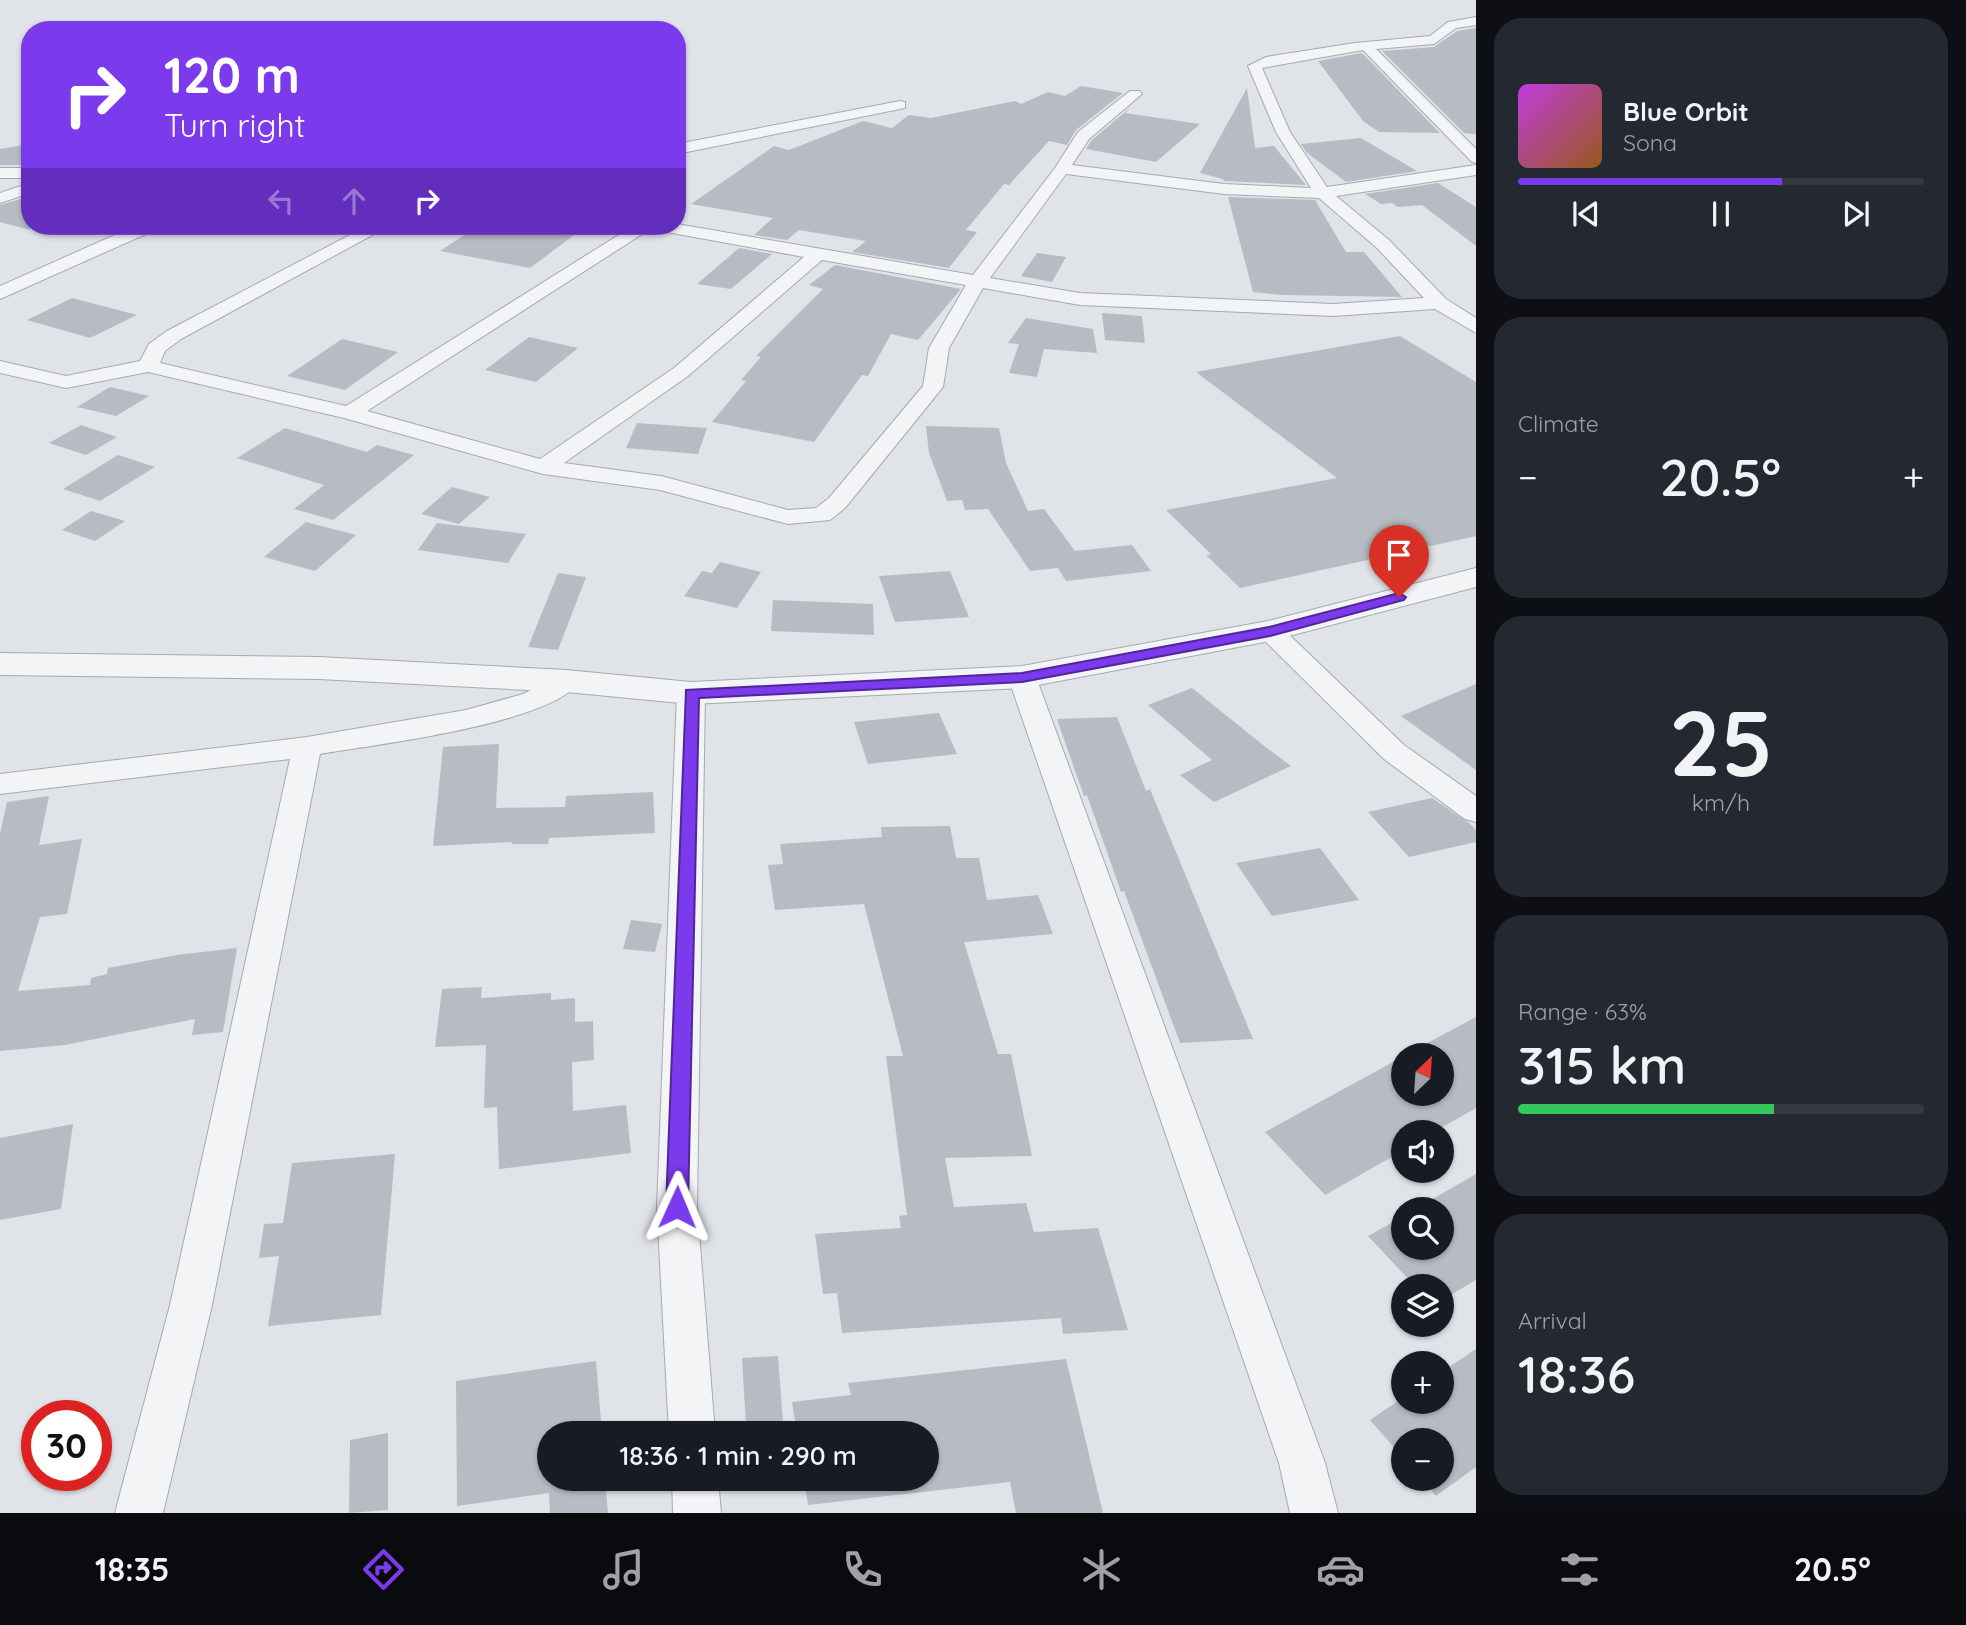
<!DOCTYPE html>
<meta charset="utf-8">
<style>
:root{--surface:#171b24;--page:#242831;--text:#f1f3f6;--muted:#9ea1a6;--line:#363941;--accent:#7c3aed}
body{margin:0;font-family:Quicksand,sans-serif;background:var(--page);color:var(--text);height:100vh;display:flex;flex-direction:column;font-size:26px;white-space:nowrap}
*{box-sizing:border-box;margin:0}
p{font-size:23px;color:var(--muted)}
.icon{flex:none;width:38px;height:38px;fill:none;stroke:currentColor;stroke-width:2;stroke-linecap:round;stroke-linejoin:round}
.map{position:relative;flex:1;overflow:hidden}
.details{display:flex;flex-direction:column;gap:18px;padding:18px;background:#0d0f14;width:490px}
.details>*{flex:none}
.guide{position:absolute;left:21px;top:21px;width:665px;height:214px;border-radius:28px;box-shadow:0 2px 5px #0004;background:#7c3aed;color:#fff;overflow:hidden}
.needle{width:46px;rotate:25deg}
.buttons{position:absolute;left:1391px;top:1043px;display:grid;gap:14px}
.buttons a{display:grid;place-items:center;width:63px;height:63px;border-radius:50%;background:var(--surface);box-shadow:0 2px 5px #0004;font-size:35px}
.speed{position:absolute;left:21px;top:1400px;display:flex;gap:14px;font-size:35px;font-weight:700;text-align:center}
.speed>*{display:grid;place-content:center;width:91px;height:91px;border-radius:50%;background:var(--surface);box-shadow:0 2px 5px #0004;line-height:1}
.speed .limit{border:10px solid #d22;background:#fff;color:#111}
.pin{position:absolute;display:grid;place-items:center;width:60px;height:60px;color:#fff;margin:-72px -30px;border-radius:50% 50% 50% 0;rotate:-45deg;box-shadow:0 0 7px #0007}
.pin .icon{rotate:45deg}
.me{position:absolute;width:77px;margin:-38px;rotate:1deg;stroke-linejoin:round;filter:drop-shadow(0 0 5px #0008)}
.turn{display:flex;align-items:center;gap:24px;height:147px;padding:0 28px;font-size:32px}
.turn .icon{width:91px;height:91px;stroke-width:2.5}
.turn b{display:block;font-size:49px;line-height:60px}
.lanes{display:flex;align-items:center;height:66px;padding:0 28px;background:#0003;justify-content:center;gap:35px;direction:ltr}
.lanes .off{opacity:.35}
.big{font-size:52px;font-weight:600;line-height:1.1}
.details .tile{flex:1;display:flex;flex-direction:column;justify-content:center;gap:10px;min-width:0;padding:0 24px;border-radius:28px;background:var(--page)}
.details .dial{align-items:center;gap:0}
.dial b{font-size:91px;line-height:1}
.song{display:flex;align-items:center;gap:21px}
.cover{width:84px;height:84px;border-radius:10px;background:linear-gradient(135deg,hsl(290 70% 55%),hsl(30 70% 35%))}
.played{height:7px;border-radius:4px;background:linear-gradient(90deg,var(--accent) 65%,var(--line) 65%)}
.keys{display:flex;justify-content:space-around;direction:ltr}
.heat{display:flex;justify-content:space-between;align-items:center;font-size:38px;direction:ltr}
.charge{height:10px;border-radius:5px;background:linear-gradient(90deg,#34c759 63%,var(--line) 0)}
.trip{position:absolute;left:537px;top:1421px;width:402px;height:70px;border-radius:35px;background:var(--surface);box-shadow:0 2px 5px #0004;font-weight:600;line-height:70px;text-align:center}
.dock{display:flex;height:112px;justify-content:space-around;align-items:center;background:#090b0e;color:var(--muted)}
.dock .icon{width:49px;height:49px}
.dock .selected{color:var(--accent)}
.dock b{font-size:32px;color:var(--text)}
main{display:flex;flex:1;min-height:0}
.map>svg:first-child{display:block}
.building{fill:#b7bcc4}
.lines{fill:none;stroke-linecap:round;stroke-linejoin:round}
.minor-casing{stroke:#a5aab2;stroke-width:2}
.tertiary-casing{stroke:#a5aab2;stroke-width:2}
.minor{fill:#f2f4f6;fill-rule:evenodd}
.tertiary{fill:#f2f4f6;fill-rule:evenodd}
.route{fill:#7c3aed;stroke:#51269a;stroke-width:2}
</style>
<main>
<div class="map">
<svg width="1476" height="1513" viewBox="0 0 1476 1513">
<rect width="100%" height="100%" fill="#e0e3e8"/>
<path class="building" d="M1476 28V134L1464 133 1382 51 1434 47 1457 31Z
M1362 53 1440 133 1379 132 1363 121 1318 61Z
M1081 86 1123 93 1076 130 1067 145 1049 141 1009 185 1004 184 966 230 977 232 949 268 852 252 866 241 799 230 787 240 754 235 773 218 691 204 774 146 789 150 863 121 892 128 909 115 931 118 1015 101 1021 104 1048 92 1065 96Z
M1247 88 1255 148 1274 146 1306 185 1224 181 1223 179 1200 173Z
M1132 106 1125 113 1200 124 1156 162 1086 149 1091 141Z
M1361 138 1417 171 1346 182 1306 152 1301 144Z
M23 145 30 165H0V149Z
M1438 183 1476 207V246L1422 205 1398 207 1392 203 1381 204 1365 194Z
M30 196V230L0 222V205Z
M1228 197 1315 200 1346 252H1364L1402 297 1282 295 1253 292Z
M478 226H586L530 268 440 251Z
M739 248 772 254 731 289 697 284Z
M1037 253 1066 257 1052 282 1021 276Z
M835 265 961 289 918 340 891 334 868 376 862 375 814 442 712 422 746 381 741 380 761 357 756 356 823 289 809 285Z
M72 298 137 315 90 338 27 320Z
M1102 313 1142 316 1145 343 1105 340Z
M1026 318 1093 329 1097 353 1044 349 1037 377 1009 373 1019 344 1008 343Z
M1400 336 1476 382V536L1240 588 1206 555 1211 554 1166 510 1337 478 1196 372Z
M529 337 578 348 536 382 485 370Z
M342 339 398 352 345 390 287 376Z
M110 387 149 396 116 416 77 407Z
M637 423 707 428 698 454 626 448Z
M81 425 117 437 86 455 49 443Z
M926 426 999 428 1006 463 1028 511 1044 509 1075 551 1132 545 1151 571 1066 581 1058 568 1030 571 988 509 965 510 962 500 947 501 929 453Z
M285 428 367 452 377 445 414 455 333 520 294 509 324 485 237 458Z
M118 455 155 467 100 501 63 489Z
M452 487 490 497 459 524 421 514Z
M91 511 125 521 95 541 62 530Z
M306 522 356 535 315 571 264 557Z
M437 523 526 534 508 563 418 550Z
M720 562 761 572 737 608 684 596 702 571 712 573Z
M950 571 969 617 895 622 879 576Z
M558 573 586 577 558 650 528 647Z
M773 600 873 604 874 635 771 631Z
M1476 684V770L1401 716Z
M1192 688 1263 745 1291 766 1214 802 1180 775 1212 760 1148 705Z
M939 713 957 754 868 764 854 722Z
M1117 717 1146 791 1150 789 1253 1039 1180 1043 1124 891 1121 892 1087 795 1084 796 1057 719Z
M499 744 496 808 565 807 566 796 653 792 655 833 549 838 548 844H512V842L433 846 443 747Z
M49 796 39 845 82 839 67 914 40 917 18 991 90 985 91 978 107 974 108 968 177 955 237 948 223 1032 192 1035 195 1019 65 1045 0 1051V834L7 802Z
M1432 798 1469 823 1476 830V842L1409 857 1368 812Z
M950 826 956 858H979L987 900 1038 895 1053 934 964 942 998 1054H1011L1032 1156 945 1158 954 1207 1026 1203 1034 1232 1098 1228 1128 1330 1063 1334 1061 1318 842 1333 837 1293 823 1294 815 1234 901 1228 899 1216 907 1215 886 1056H903L864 904 775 910 768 865 783 864 780 844 882 837 881 827Z
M1320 848 1359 900 1272 916 1236 863Z
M631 920 662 924 655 952 623 949Z
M482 987 481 998 551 993V1000L575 998V1022L593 1021 594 1060 572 1062 573 1111 626 1105 631 1153 499 1169 497 1107 484 1108 486 1045 435 1047 442 989Z
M1476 1017V1108L1434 1132H1404V1150L1325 1195 1265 1132 1404 1056V1094H1442V1055H1405Z
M73 1124 61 1209 0 1220V1138Z
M395 1154 381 1315 268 1326 279 1256 259 1258 264 1224 283 1223 292 1163Z
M1476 1174V1280L1442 1300V1286H1415L1368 1236 1404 1216V1248H1442V1209H1415Z
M1476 1349V1467L1436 1496 1421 1479H1442V1440H1404V1459L1370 1420 1404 1397V1402H1442V1372Z
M778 1356 783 1424 746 1425 742 1358Z
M1066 1359 1103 1513H1016L1010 1482 808 1505 804 1479H928V1433H797L792 1402 851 1395 848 1383Z
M596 1361 602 1433H550V1479H605L608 1513H550L549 1493 457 1506 456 1381Z
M388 1433V1510L349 1513 350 1440Z"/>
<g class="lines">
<g class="minor-casing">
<path id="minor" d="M1476 17V25L1456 28 1434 44 1376 49 1476 149V163L1471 161 1363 50 1262 68 1290 132 1327 187 1476 165V175L1336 196 1389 240 1446 299 1476 318V333L1435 309 1333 316 1080 305 983 288 949 348 943 387 845 508 830 520 788 524 660 490 543 474 344 418 148 372 66 388 0 373V361L66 376 140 361 149 344 167 331 367 226H389L181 339 165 351 160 363 346 406 633 226 677 224 973 275 1055 168 1078 132 1130 91H1140L1142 94 1089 139 1072 165 1224 184 1311 188 1276 132 1248 66 1266 57 1355 43 1430 36 1448 22ZM1066 174 1224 194 1319 198 1377 248 1424 298 1333 304 1080 293 990 278ZM650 229 804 257 674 368 540 459 367 411ZM822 260 966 285 929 348 923 386 829 498 816 508 788 510 661 476 564 463 688 376Z
M900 101 905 102V108L677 154V144Z
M0 168H30V178H0Z
M30 183V193L0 203V193Z
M135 226H158L155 230 0 299V286Z
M1270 623 1279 625 1404 745 1476 796V822L1465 819 1384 759 1261 637 1257 631 1261 625Z
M1022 668 1032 671 1036 677 1325 1463 1338 1513H1290L1279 1463 1008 677 1012 671Z
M566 672 576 675 580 681C552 724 373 745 320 754L212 1305 163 1513H115L170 1305 290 759 0 794V774L307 737 466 710 523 694Z
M691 684 701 687 705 693 697 1207 715 1433H669L657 1207 677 693 681 687Z
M672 1479H718L721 1513H673Z"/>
</g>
<g class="tertiary-casing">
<path id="tertiary" d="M1476 568V587L1270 641 1022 688 691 704 566 692 319 679 0 675V653L319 657 566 670 691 682 1022 666 1268 621Z"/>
</g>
<use href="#minor" class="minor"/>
<use href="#tertiary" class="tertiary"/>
</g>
<path class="route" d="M1399 593 1406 597 1404 600 1270 636 1022 682 699 698 688 1207 685 1214 677 1217 669 1214 666 1207 686 690 1022 673 1269 627Z"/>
</svg>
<div class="buttons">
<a><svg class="needle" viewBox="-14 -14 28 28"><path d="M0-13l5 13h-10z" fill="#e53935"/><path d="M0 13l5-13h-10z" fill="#9ea1a6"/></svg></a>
<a><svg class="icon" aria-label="sound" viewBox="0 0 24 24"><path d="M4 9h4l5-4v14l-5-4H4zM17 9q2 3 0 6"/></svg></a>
<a><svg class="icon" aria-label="search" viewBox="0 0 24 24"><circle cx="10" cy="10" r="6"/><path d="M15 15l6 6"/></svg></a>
<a><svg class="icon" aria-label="layers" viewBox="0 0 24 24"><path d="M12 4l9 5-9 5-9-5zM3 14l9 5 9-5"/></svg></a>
<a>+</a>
<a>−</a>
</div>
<div class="speed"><div class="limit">30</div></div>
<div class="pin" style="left:1399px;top:597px;background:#d93025"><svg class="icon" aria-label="arrive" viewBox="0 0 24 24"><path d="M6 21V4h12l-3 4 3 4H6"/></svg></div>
<svg class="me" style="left:677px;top:1207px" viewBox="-20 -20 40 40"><path d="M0-17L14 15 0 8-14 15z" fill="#7c3aed" stroke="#fff" stroke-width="4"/></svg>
<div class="trip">18:36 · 1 min · 290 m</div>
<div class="guide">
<div class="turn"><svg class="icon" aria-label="right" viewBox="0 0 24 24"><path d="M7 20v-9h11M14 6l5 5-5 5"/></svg><div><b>120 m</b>Turn right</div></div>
<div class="lanes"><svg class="icon off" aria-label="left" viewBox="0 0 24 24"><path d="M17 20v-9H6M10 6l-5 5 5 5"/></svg><svg class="icon off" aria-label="ahead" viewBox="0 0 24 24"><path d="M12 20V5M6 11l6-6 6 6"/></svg><svg class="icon" aria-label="right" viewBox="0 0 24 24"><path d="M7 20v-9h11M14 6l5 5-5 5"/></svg></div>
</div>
</div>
<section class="details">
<div class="tile">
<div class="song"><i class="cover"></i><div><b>Blue Orbit</b><p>Sona</p></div></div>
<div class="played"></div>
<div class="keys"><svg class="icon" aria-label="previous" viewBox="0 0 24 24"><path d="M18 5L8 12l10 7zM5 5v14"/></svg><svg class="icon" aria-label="pause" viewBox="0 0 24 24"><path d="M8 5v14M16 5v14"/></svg><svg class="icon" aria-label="next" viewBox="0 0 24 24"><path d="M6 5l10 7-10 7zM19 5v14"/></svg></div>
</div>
<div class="tile"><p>Climate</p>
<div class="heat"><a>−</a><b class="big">20.5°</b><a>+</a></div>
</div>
<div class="tile dial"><b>25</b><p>km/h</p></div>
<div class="tile"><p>Range · 63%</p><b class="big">315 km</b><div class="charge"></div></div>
<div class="tile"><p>Arrival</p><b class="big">18:36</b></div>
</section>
</main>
<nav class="dock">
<b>18:35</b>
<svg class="icon selected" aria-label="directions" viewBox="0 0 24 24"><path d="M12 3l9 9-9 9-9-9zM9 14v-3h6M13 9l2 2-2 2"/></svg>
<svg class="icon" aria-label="music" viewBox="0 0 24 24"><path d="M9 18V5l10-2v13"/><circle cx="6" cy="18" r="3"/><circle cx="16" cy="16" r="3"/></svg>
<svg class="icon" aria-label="phone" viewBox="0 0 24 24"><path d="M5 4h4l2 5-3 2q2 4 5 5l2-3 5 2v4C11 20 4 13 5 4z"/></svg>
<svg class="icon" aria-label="climate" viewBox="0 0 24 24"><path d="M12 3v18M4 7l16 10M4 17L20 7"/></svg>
<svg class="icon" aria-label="car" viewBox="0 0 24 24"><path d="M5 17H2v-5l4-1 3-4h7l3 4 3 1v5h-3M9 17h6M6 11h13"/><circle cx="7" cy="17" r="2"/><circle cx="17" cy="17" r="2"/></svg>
<svg class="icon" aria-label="filters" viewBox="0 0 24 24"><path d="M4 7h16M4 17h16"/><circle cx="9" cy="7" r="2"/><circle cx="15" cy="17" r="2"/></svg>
<b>20.5°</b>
</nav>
